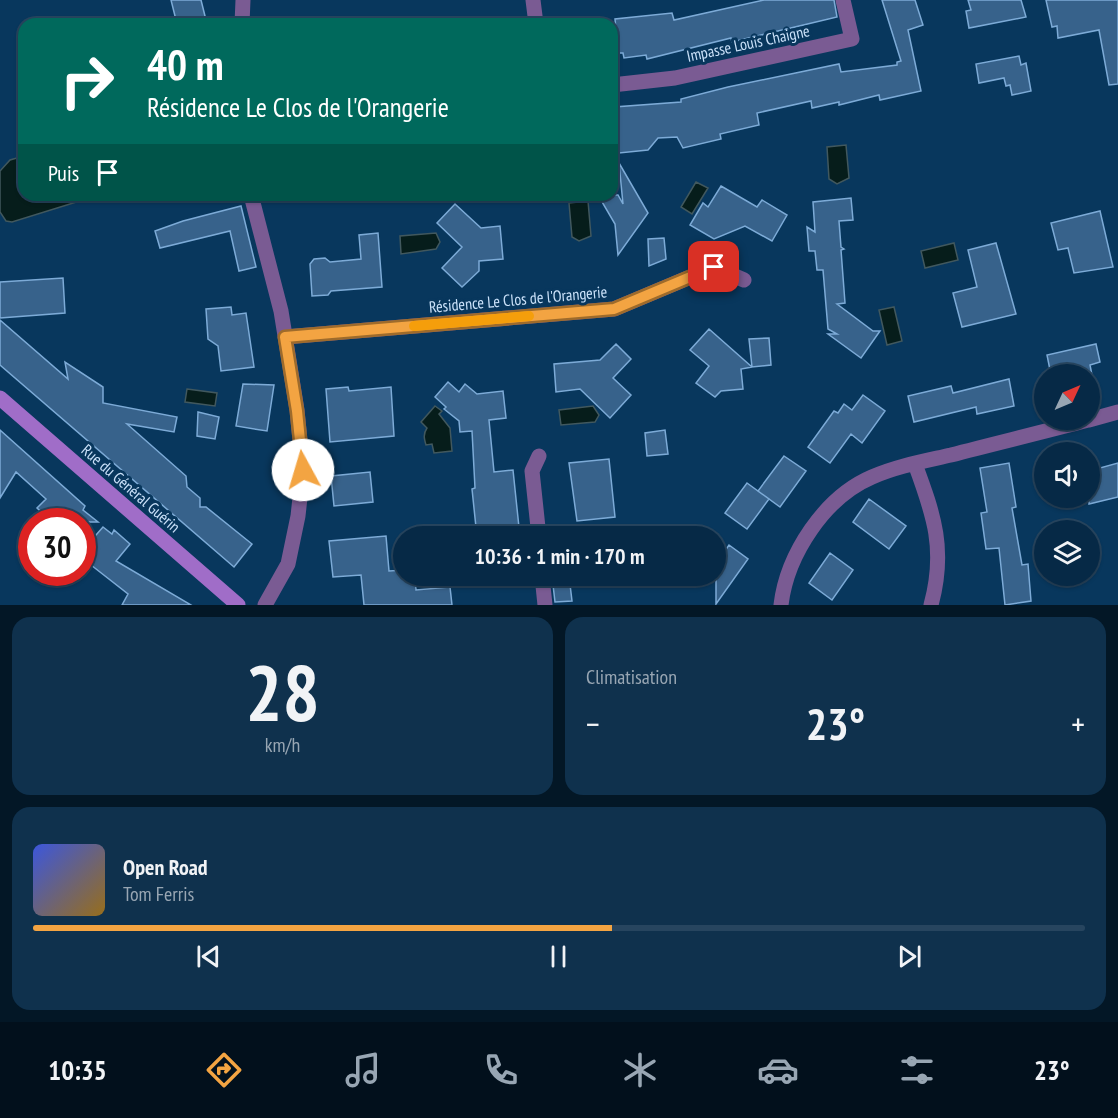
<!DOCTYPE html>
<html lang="fr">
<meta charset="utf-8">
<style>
:root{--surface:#062946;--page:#0f314d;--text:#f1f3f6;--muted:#98a6b3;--line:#27455f;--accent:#f3a442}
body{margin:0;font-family:"PT Sans Narrow",sans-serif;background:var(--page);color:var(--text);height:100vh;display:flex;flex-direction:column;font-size:22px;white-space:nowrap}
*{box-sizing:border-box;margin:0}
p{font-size:20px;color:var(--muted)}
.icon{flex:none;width:33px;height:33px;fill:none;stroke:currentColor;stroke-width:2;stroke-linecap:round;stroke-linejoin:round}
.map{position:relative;height:605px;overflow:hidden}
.details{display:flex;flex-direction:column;gap:12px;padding:12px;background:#031726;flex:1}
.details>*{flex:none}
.guide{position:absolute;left:18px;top:18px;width:600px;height:183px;border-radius:18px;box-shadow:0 2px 4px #0004,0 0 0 2px var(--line);background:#00695c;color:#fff;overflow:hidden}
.needle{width:39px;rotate:46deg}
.controls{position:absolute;left:1034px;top:364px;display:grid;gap:12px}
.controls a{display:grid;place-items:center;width:66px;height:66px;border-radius:50%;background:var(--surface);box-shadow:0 2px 4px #0004,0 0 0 2px var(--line);font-size:30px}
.speed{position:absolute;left:18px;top:508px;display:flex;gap:12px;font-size:30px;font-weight:700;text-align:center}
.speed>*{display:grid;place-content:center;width:78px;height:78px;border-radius:50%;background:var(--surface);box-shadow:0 2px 4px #0004,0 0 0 2px var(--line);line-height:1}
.speed .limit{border:9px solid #d22;background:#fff;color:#111}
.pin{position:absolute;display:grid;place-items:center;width:51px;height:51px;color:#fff;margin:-26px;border-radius:12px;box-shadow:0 3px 9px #0006}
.me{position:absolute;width:66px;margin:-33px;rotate:354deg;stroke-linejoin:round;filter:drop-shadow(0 0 4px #0008)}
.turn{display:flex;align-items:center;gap:21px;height:126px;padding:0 30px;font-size:27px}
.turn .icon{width:78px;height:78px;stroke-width:2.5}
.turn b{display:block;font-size:42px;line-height:51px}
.then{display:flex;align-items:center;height:57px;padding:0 30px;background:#0003;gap:12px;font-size:22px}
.big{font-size:45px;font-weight:600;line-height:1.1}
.details .widget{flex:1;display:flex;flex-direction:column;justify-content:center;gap:9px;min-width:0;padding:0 21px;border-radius:18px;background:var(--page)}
.details .dial{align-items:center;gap:0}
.dial b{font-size:78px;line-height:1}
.song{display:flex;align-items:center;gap:18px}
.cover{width:72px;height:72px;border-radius:9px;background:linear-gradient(135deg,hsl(230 70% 55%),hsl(40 70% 35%))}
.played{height:6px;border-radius:3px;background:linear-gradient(90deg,var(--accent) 55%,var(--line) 55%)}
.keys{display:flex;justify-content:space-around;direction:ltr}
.heat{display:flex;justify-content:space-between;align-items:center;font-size:33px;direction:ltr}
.details .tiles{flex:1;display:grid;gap:12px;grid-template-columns:1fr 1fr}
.widget:last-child{grid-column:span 2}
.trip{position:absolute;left:393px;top:526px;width:333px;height:60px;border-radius:30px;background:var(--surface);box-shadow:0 2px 4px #0004,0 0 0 2px var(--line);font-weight:600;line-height:60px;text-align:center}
.menu{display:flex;height:96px;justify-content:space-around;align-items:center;background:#02101c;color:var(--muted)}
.menu .icon{width:42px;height:42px}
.menu .selected{color:var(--accent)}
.menu b{font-size:27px;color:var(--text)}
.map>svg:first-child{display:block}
.water{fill:#061d1b;stroke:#41585e;stroke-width:1.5}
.building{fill:#37628b;stroke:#7dabd7;stroke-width:1.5}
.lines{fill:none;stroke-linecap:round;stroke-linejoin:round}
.minor{stroke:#7a5b93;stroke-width:15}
.secondary{stroke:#a06dc8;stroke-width:15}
.route-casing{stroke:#9e6b2b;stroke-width:15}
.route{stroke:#f3a442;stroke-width:10}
.slow{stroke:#f59e0b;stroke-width:10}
.labels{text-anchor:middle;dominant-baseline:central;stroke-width:6;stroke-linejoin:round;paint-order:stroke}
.street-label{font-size:16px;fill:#cae1f9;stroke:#08375d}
</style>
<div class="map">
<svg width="1118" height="605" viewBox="0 0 1118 605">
<rect width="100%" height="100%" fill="#08375d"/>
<path class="water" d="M846 145 849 178 837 184 829 179 827 147Z
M24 156V195H99L12 222 6 221 0 212V171L10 160Z
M696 182 708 188 692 214 681 207Z
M588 201 591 236 579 241 572 237 569 203Z
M436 233 440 242 436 249 401 254 400 236Z
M954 243 958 260 925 268 921 251Z
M894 307 902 341 887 345 879 310Z
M187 389 217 393 215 406 185 402Z
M435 406 442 411 439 414 450 428 452 451 434 453 432 444 426 445C424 438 423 434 427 428L421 422Z
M593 406 599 415 595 422 561 425 559 410Z"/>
<path class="building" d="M171 0H201L207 24H177Z
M764 0H834L837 17 732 42 731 38 647 59 646 55 624 58 623 53H618L615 19 672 13 674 20Z
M882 0H915L923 25 908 30 921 91 880 100 879 95 839 105V102L812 108 811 101 757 113 759 125 720 134 721 139 683 148 677 137 658 138 648 150 619 153 614 107 681 102V99L728 87 839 64 841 72 897 65V62L901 61Z
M968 0H1021L1026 17 969 28 966 11 971 10Z
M1046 0H1118V84L1109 85 1099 30 1058 38 1057 26 1052 27Z
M1019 56 1021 65 1026 63 1031 91 1012 95 1010 85 1006 86 1004 78 979 83 976 64Z
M619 163 648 213 618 255 615 224 598 195H618L623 204Z
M721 186 757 207 762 200 787 215 772 241 745 226 714 239 690 225 703 203 708 207Z
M851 198 853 220 839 221 841 247 844 249 841 250 845 303 837 304 873 331H880L861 358 828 334H837L828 329 823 270H817L815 251H809L807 227 815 232 813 202Z
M455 204 481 228 500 226 503 259 479 261V271L462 287 442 268 462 247 437 223Z
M241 206 256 267 239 271 230 231 160 248 155 231 183 221Z
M1100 211 1113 267 1074 273 1068 248 1058 250 1051 223Z
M378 233 382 287 331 291 328 295 312 296 310 264 314 259 325 258 330 262 361 259 359 235Z
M664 238 666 259 649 266 648 239Z
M996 243 1016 314 962 327 953 293 977 287 968 250Z
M63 278 65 313 0 318V282Z
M231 307 232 315 246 313 254 367 221 371 218 346 208 339 206 309Z
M0 320 68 379 65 362 103 387V403L177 417 174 432 127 424 186 476 187 487 200 498V507H206L252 544 234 567 0 365Z
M709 329 752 367 741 369 743 389 721 391 715 397 696 383 709 366 690 350Z
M769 338 771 365 752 367 749 339Z
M616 344 631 359 613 378 631 395 610 418 580 389 556 392 554 364 600 360Z
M1096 344 1100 362 1090 365 1092 375H1051L1047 355Z
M1009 379 1014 406 977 414 976 407 914 422 908 396 951 386 953 393Z
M448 382 459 392 465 384 477 394 503 391 506 418 489 420 494 472 513 470 520 537H477L472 489 475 488 472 431 460 432 459 421 444 409 446 407 435 397Z
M243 384 274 385 267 431 236 426Z
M348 387 349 391 391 387 394 436 330 442 326 389Z
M863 395 885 411 862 443 851 434 830 463 808 447 834 411 838 413 844 404 852 410Z
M198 412 219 417 215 439 197 436Z
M0 430 85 506 83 510 98 522H52L37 508 46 499 16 472 0 498Z
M665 430 668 454 647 456 645 433Z
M784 456 806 471 780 507 758 491Z
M609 459 615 517 577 521 569 463Z
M1009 463 1016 507 1012 508 1022 565 1028 564 1031 601 1005 605 999 548 986 549 981 513 987 512 980 468Z
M1118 463V497L1089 504V471Z
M370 472 373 502 334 506 331 476Z
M747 483 769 499 747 529 725 513Z
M869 499 906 526 889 549 853 522Z
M103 527 112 534 114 530 130 544 116 561 191 605H122L128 594 82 558V551Z
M386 536 389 571 404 570V576H415L416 590 450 587 452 605H364L361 575 333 577 329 541Z
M729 545 748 559 716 604V564Z
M830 553 853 570 832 600 809 583Z
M552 576H569L572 601 555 602Z"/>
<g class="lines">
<path class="minor" d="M533 0 536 24
M242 24 243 0
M612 85 675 78 852 39 843 0
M251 195 281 311 297 410 303 470 298 516 288 564 265 605
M285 337 614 309 714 267 744 280
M1089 420 1118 412
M539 456 532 471 539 537
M915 464C934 515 946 550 931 605
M542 576 545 605
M781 605C787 554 825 497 872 477 897 466 925 461 951 455 997 443 1043 432 1088 420"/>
<path class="secondary" d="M0 398 238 605"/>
</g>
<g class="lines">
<g class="route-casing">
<path id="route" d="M303 470 297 411 285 337 614 309 714 267"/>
</g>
<use href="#route" class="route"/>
<path class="slow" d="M414 326 529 316"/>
</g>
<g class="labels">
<g class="street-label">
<text transform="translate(748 43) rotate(-12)">Impasse Louis Chaigne</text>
<text transform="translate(518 299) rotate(-5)">Résidence Le Clos de l'Orangerie</text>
<text transform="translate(131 488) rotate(41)">Rue du Général Guérin</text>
</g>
</g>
</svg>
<div class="controls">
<a><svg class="needle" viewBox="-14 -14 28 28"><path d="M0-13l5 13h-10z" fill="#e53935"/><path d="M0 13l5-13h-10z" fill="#98a6b3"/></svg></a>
<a><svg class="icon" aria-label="sound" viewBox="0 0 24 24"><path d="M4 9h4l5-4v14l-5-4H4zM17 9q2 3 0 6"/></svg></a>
<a><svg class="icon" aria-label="layers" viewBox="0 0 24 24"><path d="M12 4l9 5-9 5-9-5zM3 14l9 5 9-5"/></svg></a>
</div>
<div class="speed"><div class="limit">30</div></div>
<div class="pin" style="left:714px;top:267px;background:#d93025"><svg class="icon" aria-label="arrive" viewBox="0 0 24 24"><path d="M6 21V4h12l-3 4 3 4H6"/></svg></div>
<svg class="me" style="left:303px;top:470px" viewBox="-20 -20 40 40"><circle r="19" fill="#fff"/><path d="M0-13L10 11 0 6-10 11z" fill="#f3a442"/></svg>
<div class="trip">10:36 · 1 min · 170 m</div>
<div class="guide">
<div class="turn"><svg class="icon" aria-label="right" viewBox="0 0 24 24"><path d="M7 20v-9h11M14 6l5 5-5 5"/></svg><div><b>40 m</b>Résidence Le Clos de l'Orangerie</div></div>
<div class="then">Puis<svg class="icon" aria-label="arrive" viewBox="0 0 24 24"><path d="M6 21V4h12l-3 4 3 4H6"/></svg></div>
</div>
</div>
<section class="details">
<div class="tiles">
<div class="widget dial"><b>28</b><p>km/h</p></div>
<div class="widget"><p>Climatisation</p>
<div class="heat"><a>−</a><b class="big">23°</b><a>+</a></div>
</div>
<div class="widget">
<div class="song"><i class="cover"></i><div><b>Open Road</b><p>Tom Ferris</p></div></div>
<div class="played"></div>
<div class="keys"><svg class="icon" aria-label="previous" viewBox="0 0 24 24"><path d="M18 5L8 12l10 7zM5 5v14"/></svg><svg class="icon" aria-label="pause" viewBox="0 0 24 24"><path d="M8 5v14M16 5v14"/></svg><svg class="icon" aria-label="next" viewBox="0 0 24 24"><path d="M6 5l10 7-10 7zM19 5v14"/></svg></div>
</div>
</div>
</section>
<nav class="menu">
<b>10:35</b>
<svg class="icon selected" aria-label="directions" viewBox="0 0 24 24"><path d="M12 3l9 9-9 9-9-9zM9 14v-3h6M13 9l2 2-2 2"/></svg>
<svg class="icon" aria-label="music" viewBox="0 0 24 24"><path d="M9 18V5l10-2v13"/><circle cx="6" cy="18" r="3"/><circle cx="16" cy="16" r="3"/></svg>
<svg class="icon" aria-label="phone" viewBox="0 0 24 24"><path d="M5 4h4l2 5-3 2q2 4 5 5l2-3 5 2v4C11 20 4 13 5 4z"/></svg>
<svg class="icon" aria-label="climate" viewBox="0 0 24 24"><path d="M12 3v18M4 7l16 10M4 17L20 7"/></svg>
<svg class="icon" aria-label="car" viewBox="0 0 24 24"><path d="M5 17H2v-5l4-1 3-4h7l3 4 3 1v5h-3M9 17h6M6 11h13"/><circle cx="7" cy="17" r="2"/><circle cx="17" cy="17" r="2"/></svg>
<svg class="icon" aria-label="filters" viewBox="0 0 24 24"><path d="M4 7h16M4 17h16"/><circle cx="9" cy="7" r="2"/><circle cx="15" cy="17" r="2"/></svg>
<b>23°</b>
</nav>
